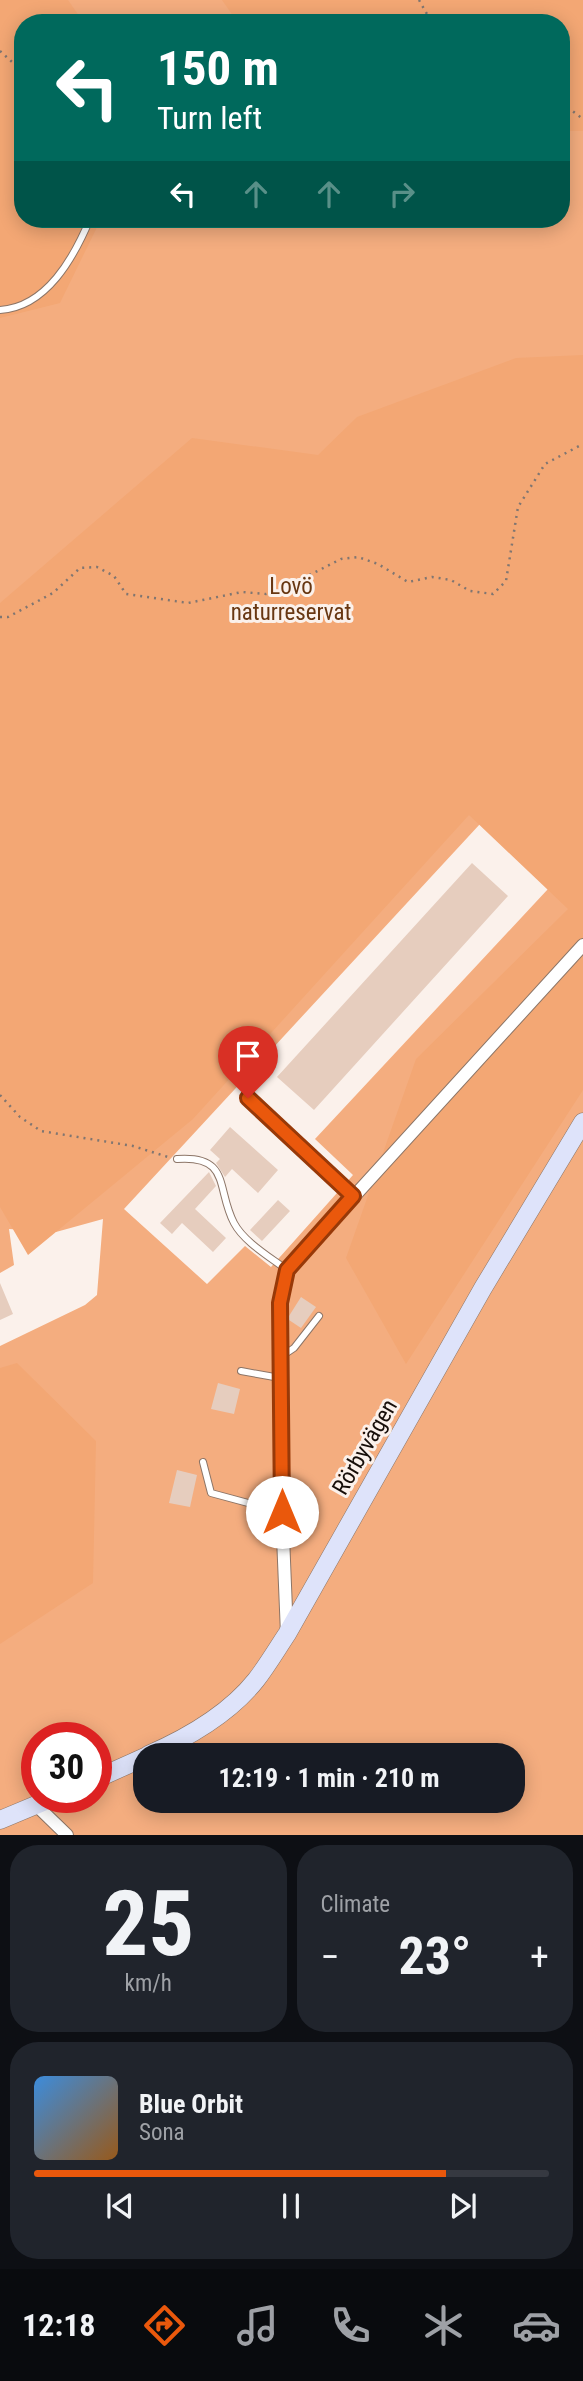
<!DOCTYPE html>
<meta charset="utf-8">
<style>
:root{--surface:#171b24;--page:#20242c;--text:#f1f3f6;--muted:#9ea1a6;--line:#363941;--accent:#ea580c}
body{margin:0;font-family:"Roboto Condensed",sans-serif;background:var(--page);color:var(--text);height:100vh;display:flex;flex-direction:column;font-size:26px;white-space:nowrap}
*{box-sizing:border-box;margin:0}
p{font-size:23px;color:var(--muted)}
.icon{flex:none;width:38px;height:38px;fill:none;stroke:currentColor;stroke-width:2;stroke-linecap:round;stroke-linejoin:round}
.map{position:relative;height:1835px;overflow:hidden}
.panel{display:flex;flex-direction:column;gap:10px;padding:10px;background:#0d0f14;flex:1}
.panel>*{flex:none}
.guide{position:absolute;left:14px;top:14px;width:556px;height:214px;border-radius:28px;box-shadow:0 4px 18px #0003;background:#00695c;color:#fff;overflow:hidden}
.speed{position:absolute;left:21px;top:1722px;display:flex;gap:14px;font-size:35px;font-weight:700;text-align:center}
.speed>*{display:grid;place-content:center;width:91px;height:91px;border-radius:50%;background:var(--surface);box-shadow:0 4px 18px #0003;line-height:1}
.speed .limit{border:10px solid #d22;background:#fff;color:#111}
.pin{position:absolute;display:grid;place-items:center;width:60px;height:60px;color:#fff;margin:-72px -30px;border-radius:50% 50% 50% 0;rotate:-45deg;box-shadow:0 0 7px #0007}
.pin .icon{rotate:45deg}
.me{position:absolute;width:77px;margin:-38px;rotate:0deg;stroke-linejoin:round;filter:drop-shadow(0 0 5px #0008)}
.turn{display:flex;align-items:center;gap:24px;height:147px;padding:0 28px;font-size:32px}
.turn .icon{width:91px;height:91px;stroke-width:2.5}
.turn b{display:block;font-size:49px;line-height:60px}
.lanes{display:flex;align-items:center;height:66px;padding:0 28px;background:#0003;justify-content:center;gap:35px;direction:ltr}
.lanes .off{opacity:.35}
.big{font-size:52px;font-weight:700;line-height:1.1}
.panel .tile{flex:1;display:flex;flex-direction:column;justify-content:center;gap:10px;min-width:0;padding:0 24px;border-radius:28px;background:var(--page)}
.panel .dial{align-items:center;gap:0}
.dial b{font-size:91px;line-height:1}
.song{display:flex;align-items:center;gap:21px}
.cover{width:84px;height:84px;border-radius:10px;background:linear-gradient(135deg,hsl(210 70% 55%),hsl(30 70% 35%))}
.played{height:7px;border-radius:4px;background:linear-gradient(90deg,var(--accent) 80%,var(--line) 80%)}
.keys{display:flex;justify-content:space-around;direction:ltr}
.heat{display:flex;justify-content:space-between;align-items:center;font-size:38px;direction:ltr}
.panel .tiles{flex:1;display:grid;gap:10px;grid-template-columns:1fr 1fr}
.tile:last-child{grid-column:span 2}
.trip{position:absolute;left:133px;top:1743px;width:392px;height:70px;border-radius:28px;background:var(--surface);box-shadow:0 4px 18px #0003;font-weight:700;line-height:70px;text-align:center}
.dock{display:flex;height:112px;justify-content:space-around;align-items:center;background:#090b0e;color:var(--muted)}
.dock .icon{width:49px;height:49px}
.dock .current{color:var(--accent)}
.dock b{font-size:32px;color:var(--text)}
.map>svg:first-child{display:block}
.green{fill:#f4ad7f;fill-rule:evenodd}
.forest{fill:#f3a774}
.building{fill:#e6cdbe}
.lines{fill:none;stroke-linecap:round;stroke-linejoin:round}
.lane-casing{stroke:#8c7567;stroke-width:8}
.street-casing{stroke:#8c7567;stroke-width:14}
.secondary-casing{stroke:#8c7567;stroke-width:19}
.path{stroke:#807671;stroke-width:2.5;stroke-dasharray:2 5;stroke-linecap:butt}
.lane{stroke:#fff;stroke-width:6}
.street{stroke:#fff;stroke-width:12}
.secondary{stroke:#dee3fa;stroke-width:18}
.route-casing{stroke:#983908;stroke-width:18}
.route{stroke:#ea580c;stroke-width:12}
.labels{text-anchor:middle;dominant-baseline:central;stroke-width:6;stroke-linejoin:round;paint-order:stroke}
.park-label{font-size:23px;fill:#683712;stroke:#fbf1eb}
.street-label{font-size:23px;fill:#170e09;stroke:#fbf1eb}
</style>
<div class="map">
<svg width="583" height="1835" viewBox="0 0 583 1835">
<rect width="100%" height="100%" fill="#fbf1eb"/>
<path class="green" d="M0 0H583V1835H0V1346L85 1305 97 1295 103 1219 56 1232 9 1229 14 1265 0 1273ZM23 23H562V219H23ZM480 824 548 889 315 1139 353 1175 271 1267 245 1246 207 1284 124 1209ZM37 1738H96V1797H37ZM145 1755H513V1801H145Z"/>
<path class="forest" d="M0 0H68L84 23H23V219H101L60 303 0 318Z
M222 0H583V131H562V23H327L316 17 236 20Z
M583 355V1090L406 1364 346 1258 416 1059 568 909 469 815 193 1119 28 1255 0 1207V603L192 438 318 455 357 417 516 358Z
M17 1363 96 1441 93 1583 0 1644V1368Z"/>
<path class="building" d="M472 863 508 896 314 1110 277 1077Z
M230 1127 278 1170 258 1193 232 1169 225 1177 216 1163 220 1159 210 1150Z
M209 1172 216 1186 195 1209 226 1238 213 1252 182 1223 172 1234 160 1223Z
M278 1200 290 1211 262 1241 250 1230Z
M0 1283 13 1314 0 1320Z
M301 1297 316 1307 301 1328 289 1320V1316Z
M218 1383 240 1389 234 1414 211 1409Z
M177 1470 197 1475 190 1507 169 1503Z"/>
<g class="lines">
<g class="lane-casing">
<path id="lane" d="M0 310C47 307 74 257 90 219
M248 1098 353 1196
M177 1159C231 1155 216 1189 234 1223 244 1242 270 1257 287 1270
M282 1356 294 1348 319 1316
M241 1371 280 1378
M203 1462 211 1493 282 1512"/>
</g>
<g class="street-casing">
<path id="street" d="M287 1634 282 1512 280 1303 287 1270 583 945
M36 1805 67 1835"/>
</g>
<g class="secondary-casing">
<path id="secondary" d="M148 1755C187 1738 229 1714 256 1680 267 1666 277 1649 287 1634L483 1288 583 1122
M96 1779 145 1757
M0 1820 55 1797"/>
</g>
<path class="path" d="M419 0 432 23
M0 51 23 72
M562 103 583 119
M0 617H8L53 593 80 568 97 567 114 576 126 594 188 603 242 592 266 594 280 590 341 559 358 557 378 564 408 582 432 577 451 580 470 591 493 594 506 581 518 507 545 464 583 444
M0 1095 20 1117 41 1131 133 1146 168 1157"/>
<use href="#lane" class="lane"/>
<use href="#street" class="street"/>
<use href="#secondary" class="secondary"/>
</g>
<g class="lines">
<g class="route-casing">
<path id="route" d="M248 1098 353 1196 287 1270 280 1303 282 1512"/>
</g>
<use href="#route" class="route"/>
</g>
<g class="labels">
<g class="park-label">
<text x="291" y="586">Lovö<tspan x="291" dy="26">naturreservat</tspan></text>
</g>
<g class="street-label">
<text transform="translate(365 1447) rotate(-60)">Rörbyvägen</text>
</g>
</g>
</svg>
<div class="speed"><div class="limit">30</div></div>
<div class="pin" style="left:248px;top:1098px;background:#d93025"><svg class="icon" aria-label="arrive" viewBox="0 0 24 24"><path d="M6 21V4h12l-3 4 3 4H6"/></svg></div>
<svg class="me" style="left:282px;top:1512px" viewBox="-20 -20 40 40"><circle r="19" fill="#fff"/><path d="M0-13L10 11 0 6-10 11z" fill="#ea580c"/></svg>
<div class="trip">12:19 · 1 min · 210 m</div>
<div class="guide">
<div class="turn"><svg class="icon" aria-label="left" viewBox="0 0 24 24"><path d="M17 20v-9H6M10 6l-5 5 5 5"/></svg><div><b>150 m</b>Turn left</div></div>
<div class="lanes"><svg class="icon" aria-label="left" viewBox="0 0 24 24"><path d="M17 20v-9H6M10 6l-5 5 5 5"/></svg><svg class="icon off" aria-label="ahead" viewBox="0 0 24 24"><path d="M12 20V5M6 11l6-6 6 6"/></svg><svg class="icon off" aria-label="ahead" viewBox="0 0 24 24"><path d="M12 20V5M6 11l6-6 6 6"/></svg><svg class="icon off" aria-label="right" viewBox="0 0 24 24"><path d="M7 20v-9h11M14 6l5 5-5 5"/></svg></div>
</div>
</div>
<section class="panel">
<div class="tiles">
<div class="tile dial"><b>25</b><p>km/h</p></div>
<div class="tile"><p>Climate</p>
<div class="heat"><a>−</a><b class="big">23°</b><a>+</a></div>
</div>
<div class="tile">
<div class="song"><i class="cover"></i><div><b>Blue Orbit</b><p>Sona</p></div></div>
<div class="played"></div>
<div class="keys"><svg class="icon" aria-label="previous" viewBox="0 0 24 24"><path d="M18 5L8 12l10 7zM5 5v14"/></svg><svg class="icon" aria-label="pause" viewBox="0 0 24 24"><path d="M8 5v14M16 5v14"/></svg><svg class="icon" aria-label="next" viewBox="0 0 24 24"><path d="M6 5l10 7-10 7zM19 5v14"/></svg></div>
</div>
</div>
</section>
<nav class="dock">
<b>12:18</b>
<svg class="icon current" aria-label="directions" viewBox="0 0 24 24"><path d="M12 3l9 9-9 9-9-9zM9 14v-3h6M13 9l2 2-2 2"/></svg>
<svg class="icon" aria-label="music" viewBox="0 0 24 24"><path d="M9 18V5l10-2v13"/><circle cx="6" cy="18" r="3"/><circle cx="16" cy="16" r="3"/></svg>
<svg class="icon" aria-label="phone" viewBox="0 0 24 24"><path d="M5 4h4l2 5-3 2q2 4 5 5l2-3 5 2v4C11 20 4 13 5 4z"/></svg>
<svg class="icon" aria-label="climate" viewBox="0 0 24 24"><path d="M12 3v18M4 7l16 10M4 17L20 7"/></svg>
<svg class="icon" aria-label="car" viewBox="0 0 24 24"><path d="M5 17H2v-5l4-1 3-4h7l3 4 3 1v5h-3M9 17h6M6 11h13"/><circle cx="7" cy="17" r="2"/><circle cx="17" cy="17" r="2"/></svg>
</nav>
